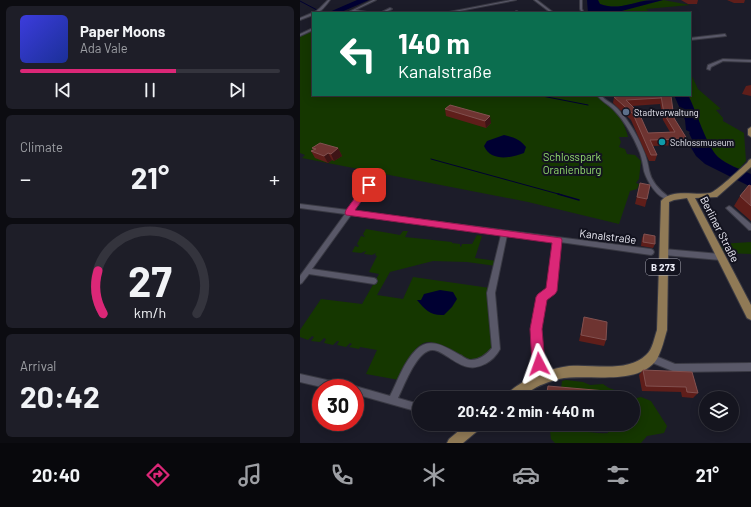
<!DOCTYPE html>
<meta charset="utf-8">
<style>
:root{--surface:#15151f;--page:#1e1e28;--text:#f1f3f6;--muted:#9d9fa4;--line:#34343d;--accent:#db2777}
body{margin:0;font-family:Barlow,sans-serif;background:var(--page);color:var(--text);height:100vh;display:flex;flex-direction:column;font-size:15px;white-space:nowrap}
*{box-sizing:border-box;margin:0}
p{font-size:13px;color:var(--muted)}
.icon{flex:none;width:22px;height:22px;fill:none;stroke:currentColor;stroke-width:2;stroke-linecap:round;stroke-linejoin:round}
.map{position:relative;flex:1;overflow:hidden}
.side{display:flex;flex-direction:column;gap:6px;padding:6px;background:#0c0c11;width:300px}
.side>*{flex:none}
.top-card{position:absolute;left:12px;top:12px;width:379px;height:84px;border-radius:0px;box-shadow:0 2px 10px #0003,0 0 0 1px var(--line);background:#0b6e4f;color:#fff;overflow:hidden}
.controls{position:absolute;left:399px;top:391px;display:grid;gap:8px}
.controls a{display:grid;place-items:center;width:40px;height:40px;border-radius:50%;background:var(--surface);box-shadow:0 2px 10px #0003,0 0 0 1px var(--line);font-size:20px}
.speed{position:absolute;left:12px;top:379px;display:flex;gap:8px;font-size:20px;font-weight:700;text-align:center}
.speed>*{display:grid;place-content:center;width:52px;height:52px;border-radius:50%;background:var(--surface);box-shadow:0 2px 10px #0003,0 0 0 1px var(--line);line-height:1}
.speed .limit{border:6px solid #d22;background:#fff;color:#111}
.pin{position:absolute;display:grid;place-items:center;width:34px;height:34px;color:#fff;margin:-17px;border-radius:8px;box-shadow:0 2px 6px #0006}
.me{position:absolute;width:44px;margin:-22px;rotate:356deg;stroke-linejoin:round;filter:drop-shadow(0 0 3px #0008)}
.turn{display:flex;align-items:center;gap:14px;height:84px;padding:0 20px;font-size:18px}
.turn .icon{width:52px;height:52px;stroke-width:2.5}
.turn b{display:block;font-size:28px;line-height:34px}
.big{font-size:30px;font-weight:700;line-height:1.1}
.side .tile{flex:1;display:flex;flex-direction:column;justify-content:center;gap:6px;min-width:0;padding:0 14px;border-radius:6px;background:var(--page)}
.side .dial{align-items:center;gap:0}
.dial svg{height:104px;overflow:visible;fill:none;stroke:var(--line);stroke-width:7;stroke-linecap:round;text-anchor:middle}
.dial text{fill:var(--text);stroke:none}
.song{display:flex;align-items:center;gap:12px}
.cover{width:48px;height:48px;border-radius:6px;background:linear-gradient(135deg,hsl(240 70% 55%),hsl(230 70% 35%))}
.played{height:4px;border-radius:2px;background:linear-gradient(90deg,var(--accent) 60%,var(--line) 60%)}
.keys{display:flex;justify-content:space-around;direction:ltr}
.heat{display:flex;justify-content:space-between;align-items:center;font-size:22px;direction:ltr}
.trip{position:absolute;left:112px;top:391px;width:228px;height:40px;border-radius:20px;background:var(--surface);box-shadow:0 2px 10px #0003,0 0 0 1px var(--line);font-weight:700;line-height:40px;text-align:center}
.tabs{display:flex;height:64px;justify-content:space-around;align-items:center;background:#08080c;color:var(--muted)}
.tabs .icon{width:28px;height:28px}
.tabs .on{color:var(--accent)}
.tabs b{font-size:18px;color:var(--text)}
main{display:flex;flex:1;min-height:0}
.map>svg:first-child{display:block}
.green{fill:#153700}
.water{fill:#000032}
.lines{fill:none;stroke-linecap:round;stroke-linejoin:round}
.stream-far1{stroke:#000032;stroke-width:1}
.stream{stroke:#000032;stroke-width:1.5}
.minor-casing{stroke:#393943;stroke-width:2}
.major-casing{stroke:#393943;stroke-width:2}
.minor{fill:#595868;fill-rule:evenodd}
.major{fill:#907a56;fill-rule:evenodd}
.wall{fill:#5f1e1a;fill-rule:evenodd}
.shaded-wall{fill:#3e1416}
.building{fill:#6e3431;stroke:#825150;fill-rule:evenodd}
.route{fill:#db2777;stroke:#8e194d}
.service-dot{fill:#5c6f8a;stroke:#13131f;stroke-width:1.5}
.culture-dot{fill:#0f9aa8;stroke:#13131f;stroke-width:1.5}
.labels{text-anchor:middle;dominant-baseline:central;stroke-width:4;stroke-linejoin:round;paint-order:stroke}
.far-poi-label{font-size:9px;fill:#ececf6;stroke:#13131f;text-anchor:start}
.shield{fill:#13131f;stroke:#ababb6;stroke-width:1}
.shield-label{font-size:10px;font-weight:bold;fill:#ececf6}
.park-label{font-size:11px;fill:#94dc70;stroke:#13131f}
.street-label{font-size:11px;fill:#ececf6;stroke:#13131f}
</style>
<main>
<section class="side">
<div class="tile">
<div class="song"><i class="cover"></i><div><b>Paper Moons</b><p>Ada Vale</p></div></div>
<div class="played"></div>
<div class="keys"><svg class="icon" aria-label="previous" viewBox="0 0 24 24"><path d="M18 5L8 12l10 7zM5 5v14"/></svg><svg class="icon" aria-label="pause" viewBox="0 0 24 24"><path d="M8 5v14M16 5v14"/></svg><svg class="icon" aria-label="next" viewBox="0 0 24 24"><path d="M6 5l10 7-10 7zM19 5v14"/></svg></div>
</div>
<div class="tile"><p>Climate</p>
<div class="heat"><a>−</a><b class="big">21°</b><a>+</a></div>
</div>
<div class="tile dial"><svg viewBox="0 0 100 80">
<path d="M14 69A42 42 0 1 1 86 69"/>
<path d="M14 69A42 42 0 0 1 10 36" stroke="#db2777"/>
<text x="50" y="56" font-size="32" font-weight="700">27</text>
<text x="50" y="72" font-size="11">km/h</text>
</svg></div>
<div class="tile"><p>Arrival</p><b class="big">20:42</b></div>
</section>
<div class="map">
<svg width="451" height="443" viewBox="0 0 451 443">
<rect width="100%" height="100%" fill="#1c1c29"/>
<path class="green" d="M298 0H347C330 4 318 10 300 4Z
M363 0 390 5 346 9 351 13H314Z
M13 30V95H297C301 101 306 102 311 107 320 115 325 125 328 137H319L321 142 319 147 325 149 327 154 335 155 341 161 339 179 336 183 339 184 337 189 330 191 319 224 228 202 2 158 5 155 0 153V36Z
M390 72 398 89 421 109 416 110 423 118V121L444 133 446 161 439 169C431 165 421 161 415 154 405 143 396 111 388 95H390Z
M66 229 100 235 103 231H108L105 237 152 242V243L160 244V246L161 247 162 244H172L177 235 182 236 175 258 197 261 196 266 167 262 133 261 90 272 77 295 103 299 113 277 190 288 194 347 182 359 171 361 131 342C114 340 106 367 99 380L66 374 77 350 60 347 59 349 49 347 52 344 50 343 46 347 37 345 39 341H37L33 345 24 343 26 339 24 338 20 342 11 341 14 337 12 336 8 340 0 337V330L21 299 62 304 79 274 69 272 77 256 75 255 76 253 72 255 64 254 66 251 61 253 52 252 55 246 58 247 59 246 57 244 61 236 65 237 63 234Z
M451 242V254L425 253 422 252 420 244Z
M266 380 283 382 290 385 303 384C313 392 318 388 328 398H306L261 389 262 381Z
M341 397 351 401 367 426 364 433 347 436 341 443H255L251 439 250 431C269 425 289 435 308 433L309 424H333V399Z"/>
<path class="water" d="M57 0H69L39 13H27Z
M287 0H298L300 4C317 10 328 4 344 1 350 0 357 0 363 0L314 13H288Z
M374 95H388C396 110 407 147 418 157 427 165 440 169 451 174V187L405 164 396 156 390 146 394 144 389 133 390 132 386 130 385 120Z
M204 135C213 137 220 139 226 147L224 153C211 158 191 162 184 146L187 141Z
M140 290 153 292 157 299 152 307 144 315C131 316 125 310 117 300H121L124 294Z"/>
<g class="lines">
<path class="stream-far1" d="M0 1 17 10
M50 13H54
M237 95 288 105
M131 159 262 195"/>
<path class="stream" d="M258 194 279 200"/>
<g class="minor-casing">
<path id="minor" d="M28 0H30C26 5 21 13 14 13L20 8Z
M73 0H76L55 10 73 13 53 12 47 13Z
M211 0H216L149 13H144Z
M234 0H237L254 13H251Z
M280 0H282V9L284 13H282L280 9Z
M90 8 92 9 83 13H80Z
M216 11H217L218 12V13H215Z
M12 13H13V15L0 20V18Z
M13 28V30L0 36V34Z
M425 34 426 36 390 40V38Z
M423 59 451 60V62L423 61 411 67 410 70 407 69 408 65Z
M297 95H301C305 101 313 103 318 109 330 122 339 138 345 154 347 160 348 164 349 170 351 181 359 190 369 197L370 198 369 199C358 200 347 181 344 171 343 165 342 159 340 153 334 138 325 121 313 109 308 104 301 101 297 95Z
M69 183 72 185 53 211 351 249 353 250 354 252 353 254 351 255 260 242 255 291 254 293 244 299 240 329 244 379 243 382 240 383 237 382 236 379 232 329 237 297 238 295 248 289 254 242 207 235 195 293 200 349C197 355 191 361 185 364 160 378 143 344 128 351 115 356 104 386 98 398L119 404V412L55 394V388H52L55 386 90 396C98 380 104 362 116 350 130 336 146 347 160 355 164 357 167 360 171 360 180 360 187 354 192 348L187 293 201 235 51 215 12 269 74 278 76 279 77 281 76 283 74 284 9 274 2 283 0 284V276L45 214 0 208V204L48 210 67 184Z
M429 206 431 207 451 224V230H449L427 209 426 208Z
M364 249 420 254 422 255 423 257 422 259 420 260 364 255 362 254 361 252 362 250Z
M351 354 375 364 451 363V371L375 372 348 361 347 358 348 355Z
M0 374 45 384 48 385 49 388H26L0 382Z
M152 424H162L168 435 166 438 163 440 160 438Z"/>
</g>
<g class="major-casing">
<path id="major" d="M451 127V137L448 135V129Z
M451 159V167L417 197 395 198 451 305V320L447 318 387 198 374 200 369 202 367 330C364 340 362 350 357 359 339 387 286 373 259 379 248 382 239 385 230 391 227 393 224 397 220 398 216 399 209 398 205 398 208 391 217 386 223 382 237 374 253 368 269 366 293 364 328 373 346 355 353 349 354 338 357 330L361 201C372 188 395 196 410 193 416 192 440 169 447 163L449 160Z
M167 424H183L181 428 163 443H147L149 439Z"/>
</g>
<use href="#minor" class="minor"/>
<use href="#major" class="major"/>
</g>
<path class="wall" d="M381 0H398L397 4H388Z
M427 0H445L444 3H434Z
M451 85V96L442 94 446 86Z
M364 95 374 118 387 139 384 145 352 146 357 155 355 161H349L331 120 313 103 314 97ZM360 103 363 120 370 132 348 133 332 106 360 104Z
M150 105 191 123 186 128 146 116 145 109Z
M12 148H38L42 156 34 161 32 160 28 163 15 158 11 151 13 150Z
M340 183 347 199 345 207 335 204Z
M451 186V221L434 206 440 196Z
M344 234 355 244 353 248 341 246 342 238Z
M284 317 306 340 304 346 279 341Z
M343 370 392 372 398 393 393 398 382 397 381 392 342 391 339 375Z
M247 424H308L305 429Z"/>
<path class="shaded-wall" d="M190 116 191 123 186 128 185 121Z
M38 148 42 156 34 161 31 154Z
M28 153 32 160 28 163 24 156Z"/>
<path class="building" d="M335 95 371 96 374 118 387 139 350 140 357 155H351L333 114 314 97ZM361 96 364 114 375 132 348 133 339 113 326 100 361 98Z
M150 105 190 116 185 121 145 109Z
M20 143 38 148 31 154 28 153 24 156 11 151 16 149 12 148Z
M340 183 350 185 347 199 337 197Z
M449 185 451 186V206L440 196Z
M344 234 355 236V244L343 242Z
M284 317 307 322 306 340 281 335Z
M343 370 392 372 398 393 387 392 386 387 346 386Z
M248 386 306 391 307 398H246Z"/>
<path class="route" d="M69 182 73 185 55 210 261 238 262 240 257 291 255 294 247 300 242 329 245 364 243 369 239 370 234 369 232 364 230 329 236 297 238 294 246 288 252 243 46 215 45 213 46 210 66 183Z"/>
<circle class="service-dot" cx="326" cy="112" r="4"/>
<circle class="culture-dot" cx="362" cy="142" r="4"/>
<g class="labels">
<g class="far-poi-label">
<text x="334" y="112">Stadtverwaltung</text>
<text x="370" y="142">Schlossmuseum</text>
</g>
<rect class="shield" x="346" y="259" width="34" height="16" rx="3"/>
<g class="shield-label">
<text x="363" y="267">B 273</text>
</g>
<g class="park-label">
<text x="272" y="156">Schlosspark<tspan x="272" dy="13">Oranienburg</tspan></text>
</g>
<g class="street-label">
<text transform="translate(420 229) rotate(63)">Berliner Straße</text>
<text transform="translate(308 236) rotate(7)">Kanalstraße</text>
</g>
</g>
</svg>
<div class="controls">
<a><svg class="icon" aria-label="layers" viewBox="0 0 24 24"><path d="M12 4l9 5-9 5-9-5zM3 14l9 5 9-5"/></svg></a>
</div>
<div class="speed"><div class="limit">30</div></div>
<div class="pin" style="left:69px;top:185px;background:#d93025"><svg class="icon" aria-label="arrive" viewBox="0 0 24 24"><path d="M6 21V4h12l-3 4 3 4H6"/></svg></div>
<svg class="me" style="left:239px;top:364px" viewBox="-20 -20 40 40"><path d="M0-17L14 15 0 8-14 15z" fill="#db2777" stroke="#fff" stroke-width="4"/></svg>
<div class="trip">20:42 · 2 min · 440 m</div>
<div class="top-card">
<div class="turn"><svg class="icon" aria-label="left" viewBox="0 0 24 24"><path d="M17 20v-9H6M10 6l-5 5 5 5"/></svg><div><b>140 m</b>Kanalstraße</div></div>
</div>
</div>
</main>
<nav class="tabs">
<b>20:40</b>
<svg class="icon on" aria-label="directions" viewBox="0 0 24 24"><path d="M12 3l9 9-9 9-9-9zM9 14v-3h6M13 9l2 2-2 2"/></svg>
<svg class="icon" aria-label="music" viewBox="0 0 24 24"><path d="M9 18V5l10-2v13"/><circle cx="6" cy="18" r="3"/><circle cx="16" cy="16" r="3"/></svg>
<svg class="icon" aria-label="phone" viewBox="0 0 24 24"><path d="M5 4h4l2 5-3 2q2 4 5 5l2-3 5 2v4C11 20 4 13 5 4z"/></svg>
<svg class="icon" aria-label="climate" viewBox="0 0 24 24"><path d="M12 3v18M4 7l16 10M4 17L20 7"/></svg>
<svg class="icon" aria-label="car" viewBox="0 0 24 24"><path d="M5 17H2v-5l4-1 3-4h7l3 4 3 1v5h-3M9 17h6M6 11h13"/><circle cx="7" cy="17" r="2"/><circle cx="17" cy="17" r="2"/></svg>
<svg class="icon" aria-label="filters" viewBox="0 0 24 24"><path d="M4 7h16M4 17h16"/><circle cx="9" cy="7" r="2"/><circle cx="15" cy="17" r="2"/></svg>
<b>21°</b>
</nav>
